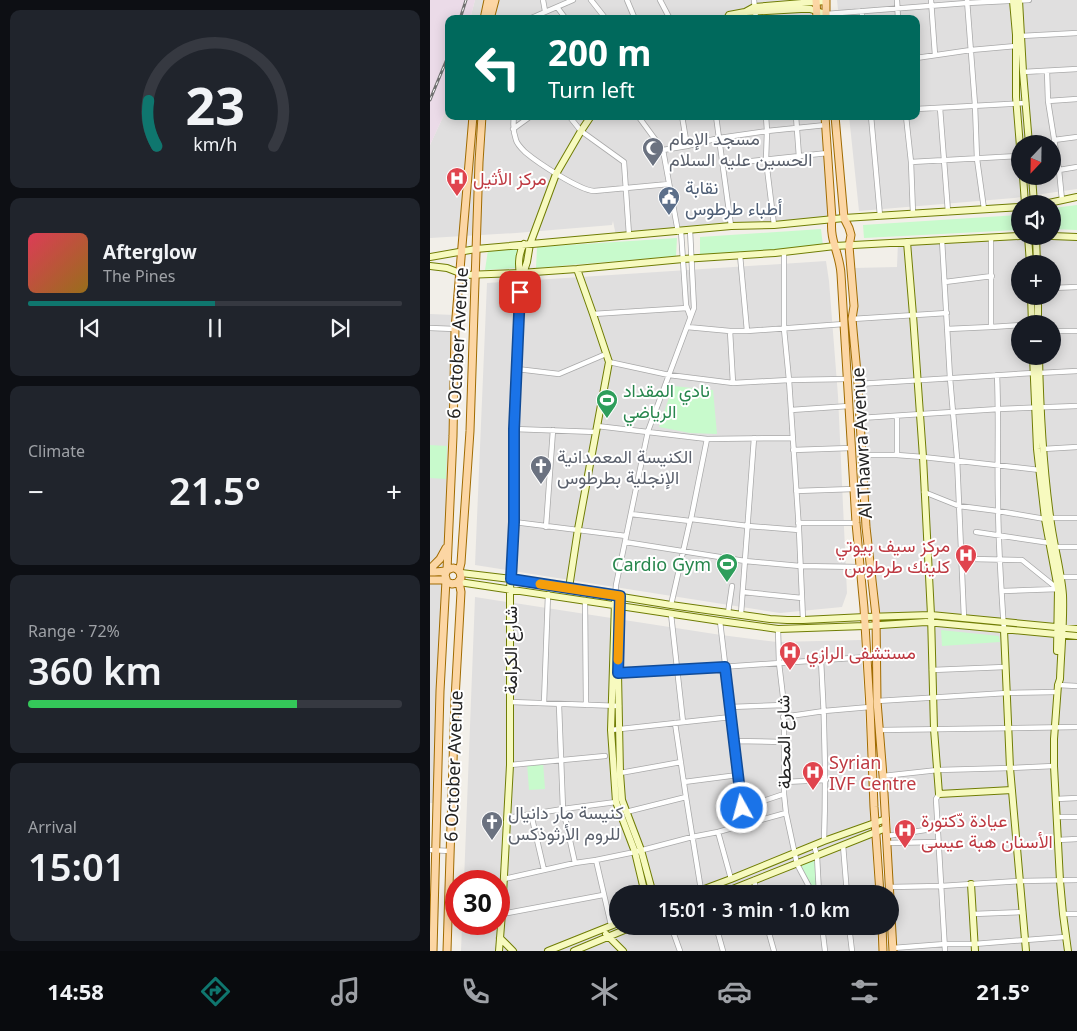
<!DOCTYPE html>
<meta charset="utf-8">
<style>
:root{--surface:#171b24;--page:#20242c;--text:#f1f3f6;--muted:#9ea1a6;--line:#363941;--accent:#0f766e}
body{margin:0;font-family:"Noto Sans",Vazirmatn,sans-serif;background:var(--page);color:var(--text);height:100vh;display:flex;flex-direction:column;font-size:19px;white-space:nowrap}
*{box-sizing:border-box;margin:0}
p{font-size:16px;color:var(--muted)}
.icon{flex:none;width:28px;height:28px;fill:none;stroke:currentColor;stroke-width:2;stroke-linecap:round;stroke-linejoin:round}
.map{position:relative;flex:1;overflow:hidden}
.details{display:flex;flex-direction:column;gap:10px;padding:10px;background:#0d0f14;width:430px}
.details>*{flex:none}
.guide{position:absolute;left:15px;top:15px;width:475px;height:105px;border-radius:10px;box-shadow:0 2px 12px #0003;background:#00695c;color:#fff;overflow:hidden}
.needle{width:32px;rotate:202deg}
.fabs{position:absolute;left:581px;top:135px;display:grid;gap:10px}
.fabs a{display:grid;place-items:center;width:50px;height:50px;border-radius:50%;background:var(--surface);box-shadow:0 2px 12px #0003;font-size:25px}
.speed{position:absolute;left:15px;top:870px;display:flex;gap:10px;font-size:25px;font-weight:700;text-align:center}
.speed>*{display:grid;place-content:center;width:65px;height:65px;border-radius:50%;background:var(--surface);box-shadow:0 2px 12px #0003;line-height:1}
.speed .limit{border:8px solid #d22;background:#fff;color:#111}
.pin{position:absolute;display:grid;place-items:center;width:42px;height:42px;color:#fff;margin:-21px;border-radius:10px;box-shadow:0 2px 8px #0006}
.me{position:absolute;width:55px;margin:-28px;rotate:353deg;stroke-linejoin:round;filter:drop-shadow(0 0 4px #0008)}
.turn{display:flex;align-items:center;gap:18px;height:105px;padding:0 20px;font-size:22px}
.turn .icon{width:65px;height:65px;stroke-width:2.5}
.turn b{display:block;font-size:35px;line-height:42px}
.big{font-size:38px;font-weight:600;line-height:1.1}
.details .widget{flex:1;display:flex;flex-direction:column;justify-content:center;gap:8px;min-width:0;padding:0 18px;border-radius:10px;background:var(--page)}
.details .dial{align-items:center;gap:0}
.dial svg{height:130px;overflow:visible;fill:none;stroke:var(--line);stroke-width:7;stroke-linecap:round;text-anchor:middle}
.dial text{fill:var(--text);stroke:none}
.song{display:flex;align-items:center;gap:15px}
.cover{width:60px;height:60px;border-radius:8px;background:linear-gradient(135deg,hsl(350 70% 55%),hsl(40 70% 35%))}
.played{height:5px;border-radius:2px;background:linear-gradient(90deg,var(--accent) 50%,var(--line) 50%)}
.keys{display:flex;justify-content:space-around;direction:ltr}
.heat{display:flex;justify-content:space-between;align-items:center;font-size:28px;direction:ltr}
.charge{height:8px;border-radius:4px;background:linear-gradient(90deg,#34c759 72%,var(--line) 0)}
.trip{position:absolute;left:179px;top:885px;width:290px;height:50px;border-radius:25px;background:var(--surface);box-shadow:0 2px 12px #0003;font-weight:600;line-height:50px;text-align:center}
.tabs{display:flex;height:80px;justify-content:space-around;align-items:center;background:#090b0e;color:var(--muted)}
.tabs .icon{width:35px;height:35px}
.tabs .on{color:var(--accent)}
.tabs b{font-size:22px;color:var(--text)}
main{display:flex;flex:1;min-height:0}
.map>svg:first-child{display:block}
.residential{fill:#e0dfdf;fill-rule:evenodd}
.industrial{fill:#ebdbe8}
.park{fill:#c8facc}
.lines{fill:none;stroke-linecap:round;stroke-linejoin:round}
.street-casing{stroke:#a9a9a9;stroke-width:6}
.secondary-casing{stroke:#707d05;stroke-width:8}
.primary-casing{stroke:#a06b00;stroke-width:9}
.street{stroke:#fff;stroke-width:4.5}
.secondary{stroke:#f7fabf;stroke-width:6}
.primary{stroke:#fcd6a4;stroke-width:7}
.rail-casing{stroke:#707070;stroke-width:3}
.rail{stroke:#fff;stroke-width:1;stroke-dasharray:4;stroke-linecap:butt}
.route-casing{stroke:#114b97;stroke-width:12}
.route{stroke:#1a73e8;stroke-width:9}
.slow{stroke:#f59e0b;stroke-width:9}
.labels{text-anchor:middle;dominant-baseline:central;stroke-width:4;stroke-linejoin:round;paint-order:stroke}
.worship-label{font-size:18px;fill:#5b616d;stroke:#fff;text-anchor:start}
.health-label{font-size:18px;fill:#be3a42;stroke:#fff;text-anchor:start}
.service-label{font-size:18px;fill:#4e5e75;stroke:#fff;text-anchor:start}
.street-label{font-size:18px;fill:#222;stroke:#fff}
.leisure-label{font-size:18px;fill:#27864d;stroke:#fff;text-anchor:start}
</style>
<main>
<section class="details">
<div class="widget dial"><svg viewBox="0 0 100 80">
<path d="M14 69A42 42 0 1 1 86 69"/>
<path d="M14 69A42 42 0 0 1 9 41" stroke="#0f766e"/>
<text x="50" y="56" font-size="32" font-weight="700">23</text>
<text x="50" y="72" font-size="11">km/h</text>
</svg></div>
<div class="widget">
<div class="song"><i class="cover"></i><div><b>Afterglow</b><p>The Pines</p></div></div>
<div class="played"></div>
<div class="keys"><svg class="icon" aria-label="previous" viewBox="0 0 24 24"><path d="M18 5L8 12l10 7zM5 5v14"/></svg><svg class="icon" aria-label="pause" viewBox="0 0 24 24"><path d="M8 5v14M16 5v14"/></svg><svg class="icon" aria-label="next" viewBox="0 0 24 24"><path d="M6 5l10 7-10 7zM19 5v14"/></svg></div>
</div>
<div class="widget"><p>Climate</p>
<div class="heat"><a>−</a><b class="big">21.5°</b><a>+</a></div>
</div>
<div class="widget"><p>Range · 72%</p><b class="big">360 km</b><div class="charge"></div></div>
<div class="widget"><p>Arrival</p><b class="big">15:01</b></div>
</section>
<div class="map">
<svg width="647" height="951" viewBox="0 0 647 951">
<rect width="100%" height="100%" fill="#f2efe9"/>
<path class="residential" d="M45 0H376L383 19H40Z
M407 0H647V189L584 198 429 211 419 116H486V19H409ZM590 144H622V176H590Z
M19 104V116H395L402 219 186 236 183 221 182 225 86 233 0 238V145Z
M590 236H647V951H465L460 887 461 825 450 730 446 616 428 384 423 268 467 267 468 242ZM590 264H622V296H590ZM590 324H622V356H590Z
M396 261 399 281 408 396 417 593 412 607 350 613 45 565 57 283Z
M0 314 24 315 16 566 3 803H0Z
M45 597 291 635 347 642 431 640 445 894H188V926H447L448 951H31L32 924H69V881H34Z"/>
<path class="industrial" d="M0 0H45L40 19H19V104L0 145Z"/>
<path class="park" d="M647 205V230L623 229V208Z
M589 215V230L434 238 433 225Z
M391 229 393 246 270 256V237Z
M247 238 246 256 106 268 107 247Z
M88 249 87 268 55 270 58 250Z
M243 386 283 390 287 434 260 433 229 427Z
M0 445 17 446 16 479 0 478Z
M511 630 569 636 570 642 512 646Z
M113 762 115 789 99 790 97 763Z
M385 860 387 894H384L370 866Z
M266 926H282L284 932 268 933Z"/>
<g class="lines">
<g class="street-casing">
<path id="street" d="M113 0 115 11
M161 0 176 19
M197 0 205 19
M230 0 240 19
M324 0 326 19
M467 0 468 19
M501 0 505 55
M537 0 545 105 547 159 554 209
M127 7 136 19
M432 11V19
M396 14 537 3 599 0
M99 19 143 0
M591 36 647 33
M486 58 541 50 586 46
M617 71 618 101 629 170 632 200
M593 72 647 69
M618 101 647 99
M510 108 518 212
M486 109 596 103
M84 116C83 124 83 132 86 140 87 144 92 149 95 152 108 163 149 190 164 191L239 184
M139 116 151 131 194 162 199 235
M208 116 233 150 248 232
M252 116 257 146
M286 116 301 226
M336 116 337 131 336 160 344 225
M366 116 369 157
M441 116 450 216
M476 116 481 162 483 214
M83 129 101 116
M624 140 647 137
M233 150 257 146 289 138 337 131 396 125
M481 162 590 156
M293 164 398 153
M629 170 647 167
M251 231 256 305 260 316
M512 240 520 378 527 458 534 618
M354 252V329L359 380 369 530 373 620
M310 255 317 331
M515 282 562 276
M622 288 647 287
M163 314 257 308
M422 319 517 313
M257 327 300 331H317L414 324
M561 327 590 325
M0 328 25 329
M517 329 561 327V238
M300 331 303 383
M622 331H647
M179 362 239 375 303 383 359 380 417 379
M87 369 129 374 176 354
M609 373 647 371
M567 375C569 417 567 458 568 499 568 542 571 586 574 630
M428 384 603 373
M361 410 419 406
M467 416V455
M430 418 569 409 647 406
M167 426 277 439 362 438
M84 429 166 432
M613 449 647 447
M363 450 421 448
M432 455H467L493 457 610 470
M366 491 424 489
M494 492 529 506 568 511 615 519
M201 514 260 521
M620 518H647
M261 519 318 526 369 530
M84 522 196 536
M368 523H426
M116 527 123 430
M546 532 620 543
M195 542 315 561 370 566 430 567
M626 547H647
M531 554 542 559 592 560 628 589
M628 577H647
M572 591 628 589
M313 592 372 598
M185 596 186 585 218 431 264 308 260 230
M155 600 156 705
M241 605 260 521 261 519 277 439
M298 613 302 586
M241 614 253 722
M311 614 324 438
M290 621 314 824
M348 629 349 663 354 705V794L356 813 367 864 383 894
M391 660C395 721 396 781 394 841
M502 670 575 667
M188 673 247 670 437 657
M628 685 647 686
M447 701 577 693 627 692
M81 702 189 706
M114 703 118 594
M129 705 133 809 145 863
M300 707 354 705
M353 717 394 711 440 707
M245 723 256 797 271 890
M181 730 301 717
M450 730 647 727
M304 741 353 742
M80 765 175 756
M190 773 251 762
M453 776 508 770 580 768 624 766
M254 782 308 775
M354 782 396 780
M509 794 506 799 515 951
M626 799 647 798
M312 808 354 794
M196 812 256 797
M101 814 114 870
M627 817H647
M77 818 133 809 186 802
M288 832 301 879
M457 836 508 828
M628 840 647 839
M457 843 508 842
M384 845 387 856 389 894
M413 845 417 894
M0 850 20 851
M166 860 181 925
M74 879 145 863 166 860 205 852 262 837 288 832 356 813
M324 880 327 894
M460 887 511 886 590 881 647 880
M72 914 173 895
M543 914 593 912
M633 914H647
M241 926 250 951
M286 926 293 951
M337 926 344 951
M392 926 395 951
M419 926 422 951
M463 948 515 944H544L635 937"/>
</g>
<g class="secondary-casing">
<path id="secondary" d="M589 0 593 72 599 144
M583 1 586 35V97L590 147
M316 12 371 9H380L396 14
M297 19 299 15 315 12 324 7 396 1
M593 176 595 204
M602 176 604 204
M614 204 647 197
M598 236 600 264
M606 236 607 264
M622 236 647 237
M477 242 483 315 493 457 501 615 504 729 509 794 582 790
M0 257 46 249 301 226 344 225 414 218 590 207
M0 266 17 268 35 275 90 273 147 269 253 259 345 253 405 246 590 236
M90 273 95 268 97 262 100 244 126 174 151 131 161 116
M601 296 602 324
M608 296V324
M603 356 607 449 615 519 628 589 627 651
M609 356C610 410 613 463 620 516 623 543 631 569 633 595 634 623 631 651 630 679L628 685 624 739V766L630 881 633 914 638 951
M31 573 81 579 241 605 340 619 357 620H373L435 617 501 615 647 629
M29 582 290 621 348 629 435 626 496 622 647 636
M139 588 148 529 179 362 163 314 147 269
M185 602 181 730 186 802 205 852 215 894
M190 603 188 673 190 773 192 800 211 850 223 894
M574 630 580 768 596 951
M541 884 545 951
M261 894 301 879 394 841 456 819
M290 894 456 828
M176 934 193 951
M70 938 83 951
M69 951 72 913 80 765V589L84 522V429L90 273C88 264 89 252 94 244
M118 951 188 923
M144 951 204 926"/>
</g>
<g class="primary-casing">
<path id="primary" d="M386 0 387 19
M396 0V19
M54 19 58 0
M60 19 65 0
M395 116 402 219C399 240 410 254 411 274L426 523 434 608 440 707 444 807 450 894
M405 116 414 218 419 228 421 235 419 246 424 306 422 319 428 384 436 527 446 616 447 701 453 776 463 951
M0 569 10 559 16 548
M29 571 31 563 40 431 49 162 52 116
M0 572C4 572 9 572 14 571 22 569 23 565 30 572L31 578 27 583 22 584 17 582 15 575 17 570 23 436 25 329 43 116
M0 580H16L10 691 3 951
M452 926 453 951
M17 951 25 699 31 592 29 582"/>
</g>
<use href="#street" class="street"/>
<use href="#secondary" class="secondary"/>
<use href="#primary" class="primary"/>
<g class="rail-casing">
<path id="rail" d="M30 19 36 0
M0 100 19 54"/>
</g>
<use href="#rail" class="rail"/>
</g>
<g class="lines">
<g class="route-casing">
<path id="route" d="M90 292 84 429V522L81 579 190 596 188 673 295 667 312 808"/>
</g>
<use href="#route" class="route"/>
<path class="slow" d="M110 584 190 596 188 660"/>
</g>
<defs>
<g id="mosque-pin" transform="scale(1.125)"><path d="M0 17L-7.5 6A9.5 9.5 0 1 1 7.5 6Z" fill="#6b7280" stroke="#fff"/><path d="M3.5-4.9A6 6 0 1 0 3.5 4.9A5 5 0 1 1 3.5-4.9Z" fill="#fff"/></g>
<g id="hospital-pin" transform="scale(1.125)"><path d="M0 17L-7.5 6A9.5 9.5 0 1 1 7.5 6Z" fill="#e0444e" stroke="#fff"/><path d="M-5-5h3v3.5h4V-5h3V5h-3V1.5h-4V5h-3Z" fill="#fff"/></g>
<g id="civic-pin" transform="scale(1.125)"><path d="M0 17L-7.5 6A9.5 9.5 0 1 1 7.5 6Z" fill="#5c6f8a" stroke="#fff"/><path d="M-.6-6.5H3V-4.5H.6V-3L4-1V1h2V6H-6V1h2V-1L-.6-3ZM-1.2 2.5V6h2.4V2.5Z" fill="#fff"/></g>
<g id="stadium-pin" transform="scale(1.125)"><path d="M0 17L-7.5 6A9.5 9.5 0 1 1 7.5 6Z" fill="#2e9e5b" stroke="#fff"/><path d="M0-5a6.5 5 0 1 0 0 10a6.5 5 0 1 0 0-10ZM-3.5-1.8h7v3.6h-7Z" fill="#fff"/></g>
<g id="church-pin" transform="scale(1.125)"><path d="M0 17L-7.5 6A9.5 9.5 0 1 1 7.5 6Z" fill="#6b7280" stroke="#fff"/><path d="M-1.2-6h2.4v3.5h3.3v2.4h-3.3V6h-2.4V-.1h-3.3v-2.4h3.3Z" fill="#fff"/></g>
</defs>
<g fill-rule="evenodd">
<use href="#mosque-pin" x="223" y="148"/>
<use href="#hospital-pin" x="27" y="178"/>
<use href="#civic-pin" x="239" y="197"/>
<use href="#stadium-pin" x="177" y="400"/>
<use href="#church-pin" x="111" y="466"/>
<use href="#hospital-pin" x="536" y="555"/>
<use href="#stadium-pin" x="297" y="564"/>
<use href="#hospital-pin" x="360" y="652"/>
<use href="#hospital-pin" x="383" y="772"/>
<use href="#church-pin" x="62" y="822"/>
<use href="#hospital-pin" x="475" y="830"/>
</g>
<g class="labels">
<g class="worship-label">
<text x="239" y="138">مسجد الإمام<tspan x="239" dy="21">الحسين عليه السلام</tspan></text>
<text x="127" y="456">الكنيسة المعمدانية<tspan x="127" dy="21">الإنجلية بطرطوس</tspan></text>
<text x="78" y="812">كنيسة مار دانيال<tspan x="78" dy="21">للروم الأرثوذكس</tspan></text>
</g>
<g class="health-label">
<text x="43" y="178">مركز الأثيل</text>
<text x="520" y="545" text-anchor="end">مركز سيف بيوتي<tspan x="520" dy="21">كلينك طرطوس</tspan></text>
<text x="376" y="652">مستشفى الرازي</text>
<text x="399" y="762">Syrian<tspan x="399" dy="21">IVF Centre</tspan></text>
<text x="491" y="820">عيادة دّكتورة<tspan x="491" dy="21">الأسنان هبة عيسى</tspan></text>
</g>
<g class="service-label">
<text x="255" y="187">نقابة<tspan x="255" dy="21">أطباء طرطوس</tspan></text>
</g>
<g class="street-label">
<text transform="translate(27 343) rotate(-87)">6 October Avenue</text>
<text transform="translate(431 443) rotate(-93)">Al Thawra Avenue</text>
<text transform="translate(80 650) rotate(-90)">شارع الكرامة</text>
<text transform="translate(353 742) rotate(-91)">شارع المحطة</text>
<text transform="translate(23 766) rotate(-88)">6 October Avenue</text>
</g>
<g class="leisure-label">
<text x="193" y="390">نادي المقداد<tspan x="193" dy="21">الرياضي</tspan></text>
<text x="281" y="564" text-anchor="end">Cardio Gym</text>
</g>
</g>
</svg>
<div class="fabs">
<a><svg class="needle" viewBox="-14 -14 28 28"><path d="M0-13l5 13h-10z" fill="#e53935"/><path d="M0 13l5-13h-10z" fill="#9ea1a6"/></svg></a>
<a><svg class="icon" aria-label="sound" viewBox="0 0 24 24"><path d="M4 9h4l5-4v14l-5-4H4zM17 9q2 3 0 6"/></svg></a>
<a>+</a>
<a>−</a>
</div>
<div class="speed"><div class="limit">30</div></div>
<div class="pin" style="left:90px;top:292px;background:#d93025"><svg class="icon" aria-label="arrive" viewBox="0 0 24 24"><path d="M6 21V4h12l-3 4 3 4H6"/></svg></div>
<svg class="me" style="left:312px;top:808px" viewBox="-20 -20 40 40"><circle r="17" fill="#1a73e8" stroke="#fff" stroke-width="3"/><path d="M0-11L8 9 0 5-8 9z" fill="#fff"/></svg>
<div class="trip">15:01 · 3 min · 1.0 km</div>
<div class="guide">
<div class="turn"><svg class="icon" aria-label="left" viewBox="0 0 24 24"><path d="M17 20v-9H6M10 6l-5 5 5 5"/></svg><div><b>200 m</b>Turn left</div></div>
</div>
</div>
</main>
<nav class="tabs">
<b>14:58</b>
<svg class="icon on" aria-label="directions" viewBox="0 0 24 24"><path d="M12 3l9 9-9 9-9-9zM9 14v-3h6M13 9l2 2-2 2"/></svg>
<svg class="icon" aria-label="music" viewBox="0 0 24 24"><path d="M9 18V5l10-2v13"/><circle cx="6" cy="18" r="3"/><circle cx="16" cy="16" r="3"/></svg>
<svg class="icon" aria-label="phone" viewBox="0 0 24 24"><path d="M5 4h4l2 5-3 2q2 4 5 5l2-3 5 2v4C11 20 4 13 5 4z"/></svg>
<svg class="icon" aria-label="climate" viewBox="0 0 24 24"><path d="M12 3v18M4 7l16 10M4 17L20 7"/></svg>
<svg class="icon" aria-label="car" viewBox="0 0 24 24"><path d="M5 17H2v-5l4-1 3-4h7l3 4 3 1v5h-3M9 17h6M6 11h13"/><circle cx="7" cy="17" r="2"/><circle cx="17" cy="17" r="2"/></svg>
<svg class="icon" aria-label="filters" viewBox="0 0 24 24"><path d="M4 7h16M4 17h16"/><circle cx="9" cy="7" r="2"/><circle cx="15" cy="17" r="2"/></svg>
<b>21.5°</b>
</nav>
